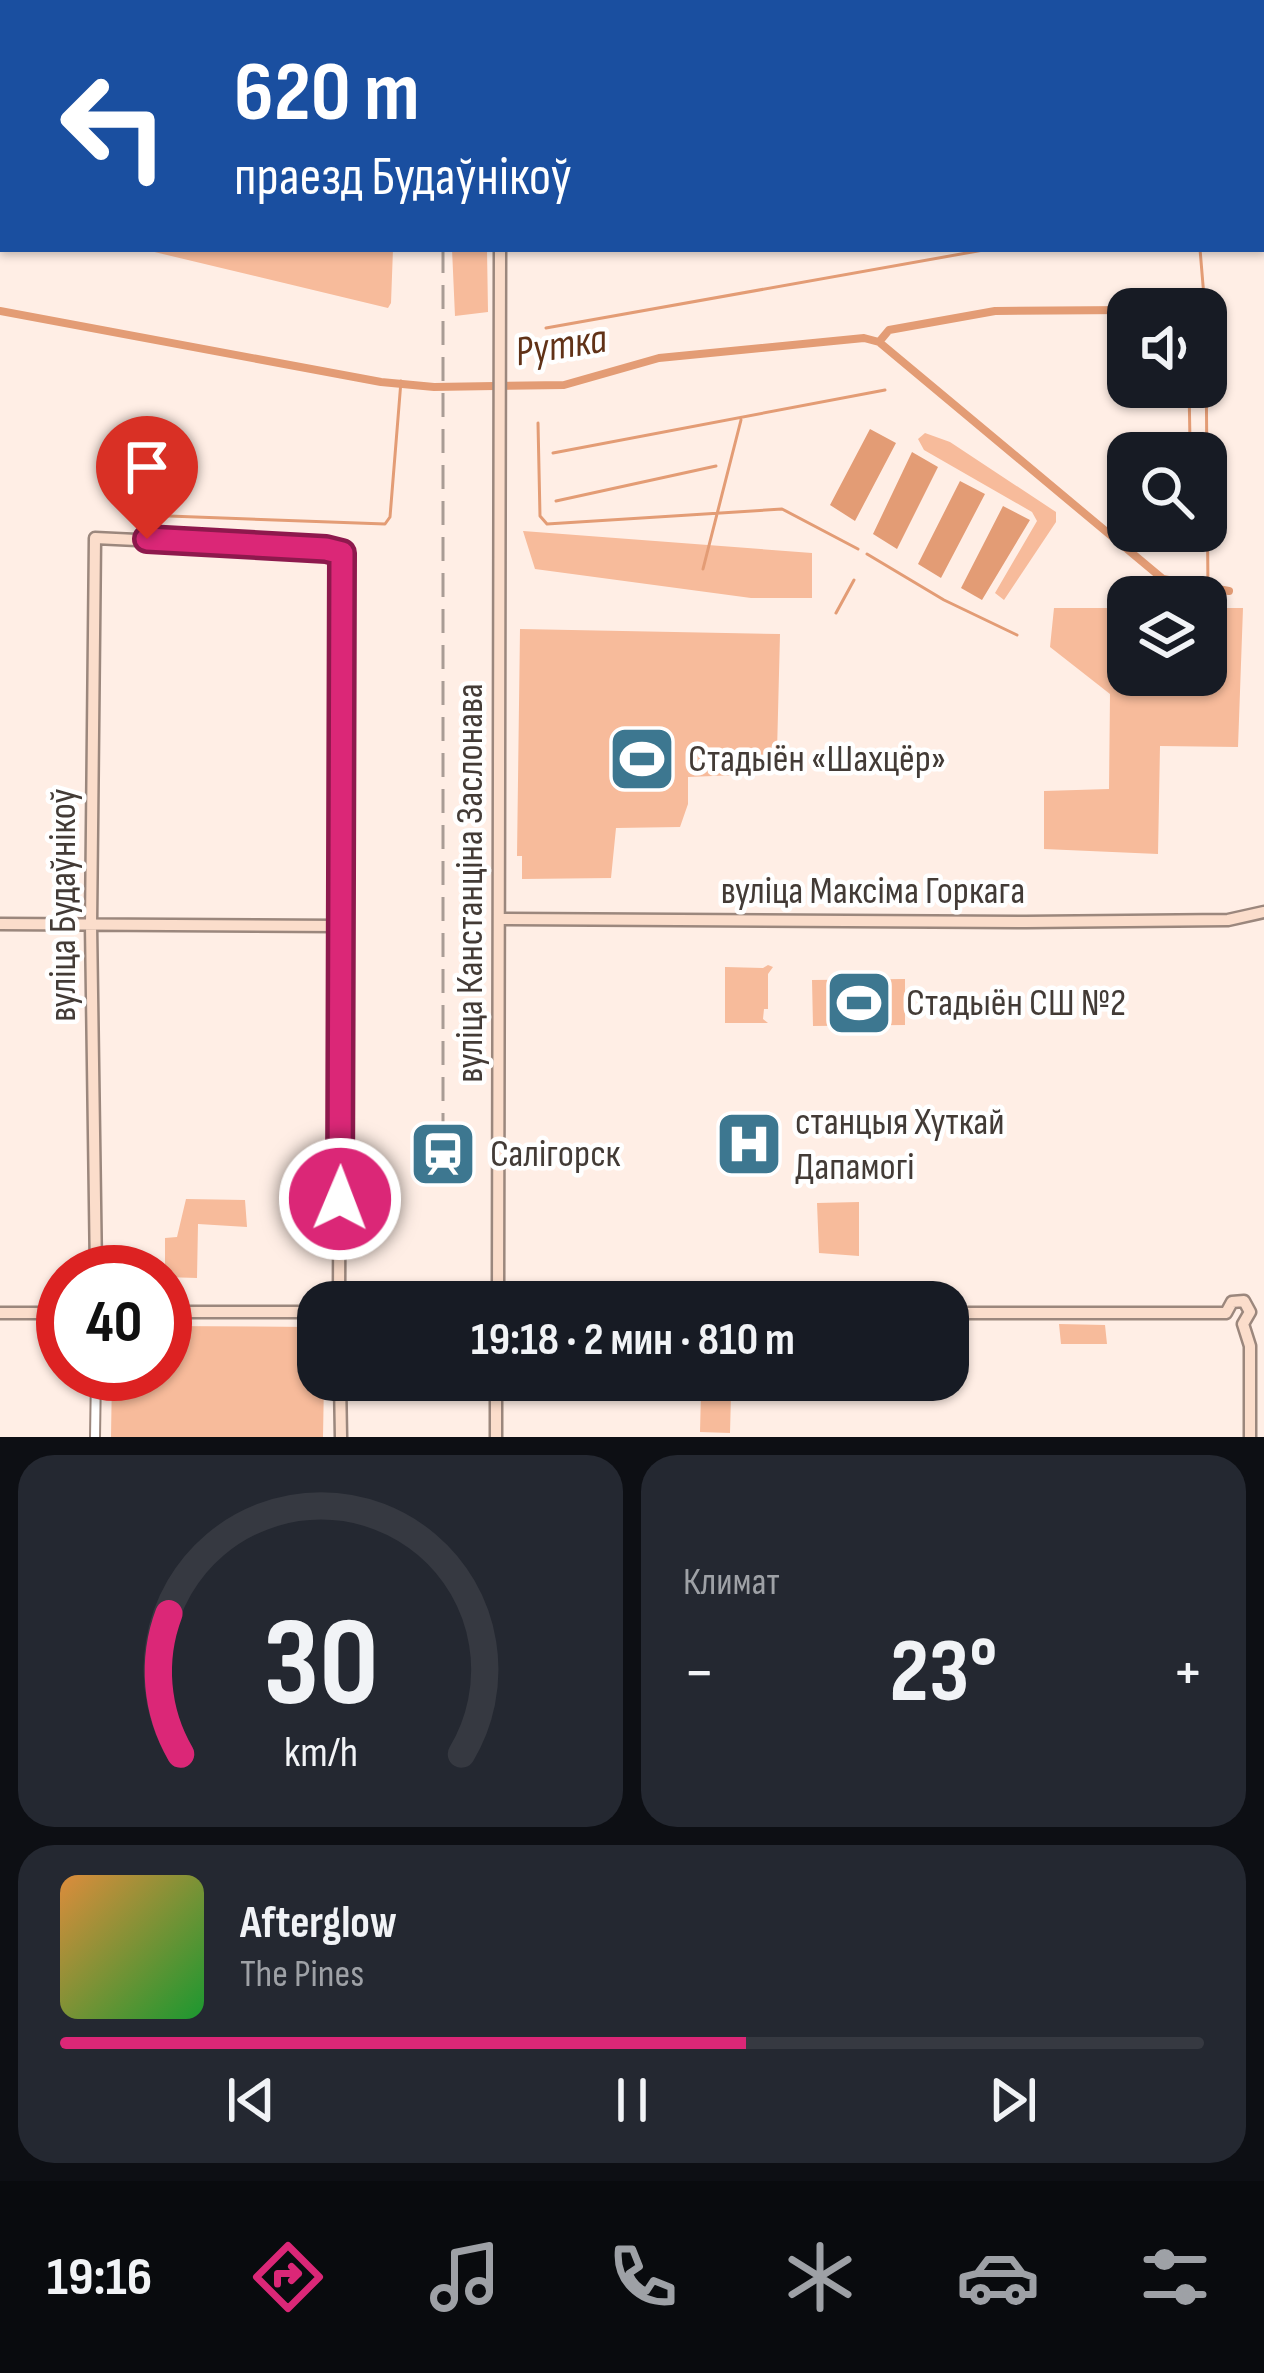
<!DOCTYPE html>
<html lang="ru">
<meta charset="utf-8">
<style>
:root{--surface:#171b24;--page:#242831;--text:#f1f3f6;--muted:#9ea1a6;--line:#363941;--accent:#db2777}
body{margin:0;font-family:"Sofia Sans Condensed",sans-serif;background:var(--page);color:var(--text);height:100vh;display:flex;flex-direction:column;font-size:45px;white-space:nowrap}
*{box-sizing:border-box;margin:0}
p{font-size:39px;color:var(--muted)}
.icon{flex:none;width:66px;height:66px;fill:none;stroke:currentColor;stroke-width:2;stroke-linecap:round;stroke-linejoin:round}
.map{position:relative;height:1437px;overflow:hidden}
.panel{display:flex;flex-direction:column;gap:18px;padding:18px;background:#0d0f14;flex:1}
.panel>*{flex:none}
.banner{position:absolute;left:0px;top:0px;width:1266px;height:252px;box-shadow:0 3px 9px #0004;background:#1a4fa0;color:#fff;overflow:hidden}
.tools{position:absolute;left:1107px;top:288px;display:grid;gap:24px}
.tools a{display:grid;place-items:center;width:120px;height:120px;border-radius:24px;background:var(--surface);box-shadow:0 3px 9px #0004;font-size:60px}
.speed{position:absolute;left:36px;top:1245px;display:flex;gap:24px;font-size:60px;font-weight:700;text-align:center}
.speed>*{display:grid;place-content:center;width:156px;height:156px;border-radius:50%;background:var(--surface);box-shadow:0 3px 9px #0004;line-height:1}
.speed .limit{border:18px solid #d22;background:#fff;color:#111}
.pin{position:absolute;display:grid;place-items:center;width:102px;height:102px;color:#fff;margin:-123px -51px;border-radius:50% 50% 50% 0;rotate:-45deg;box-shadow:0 0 12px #0007}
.pin .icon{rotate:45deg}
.me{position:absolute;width:132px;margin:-66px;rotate:1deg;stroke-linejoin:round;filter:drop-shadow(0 0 9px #0008)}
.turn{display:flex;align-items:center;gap:42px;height:252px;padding:0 36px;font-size:54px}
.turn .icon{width:156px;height:156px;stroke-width:2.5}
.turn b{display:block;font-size:84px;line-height:102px}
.big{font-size:90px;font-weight:700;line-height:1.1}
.panel .card{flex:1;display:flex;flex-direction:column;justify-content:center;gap:18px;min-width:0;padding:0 42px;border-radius:36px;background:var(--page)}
.panel .dial{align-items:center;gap:0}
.dial svg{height:312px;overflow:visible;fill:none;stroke:var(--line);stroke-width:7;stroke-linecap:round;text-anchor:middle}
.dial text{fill:var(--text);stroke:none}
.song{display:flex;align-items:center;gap:36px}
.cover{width:144px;height:144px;border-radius:18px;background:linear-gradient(135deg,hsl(30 70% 55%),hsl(130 70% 35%))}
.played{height:12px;border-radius:6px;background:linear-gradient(90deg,var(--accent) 60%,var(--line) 60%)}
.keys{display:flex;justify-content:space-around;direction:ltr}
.heat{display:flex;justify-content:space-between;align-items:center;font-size:66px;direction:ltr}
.panel .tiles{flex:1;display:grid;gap:18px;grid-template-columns:1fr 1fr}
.card:last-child{grid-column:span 2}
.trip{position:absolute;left:297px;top:1281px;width:672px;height:120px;border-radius:36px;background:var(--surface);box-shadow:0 3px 9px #0004;font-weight:700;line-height:120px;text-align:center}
.tabs{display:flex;height:192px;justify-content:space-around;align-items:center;background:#090b0e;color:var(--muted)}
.tabs .icon{width:84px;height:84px}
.tabs .active{color:var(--accent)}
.tabs b{font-size:54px;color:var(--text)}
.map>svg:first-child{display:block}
.green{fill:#f7bb9b}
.water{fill:#e39c75}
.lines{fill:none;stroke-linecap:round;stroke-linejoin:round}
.stream{stroke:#e39c75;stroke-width:3}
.canal{stroke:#e39c75;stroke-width:8}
.street-casing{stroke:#9b877d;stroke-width:12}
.secondary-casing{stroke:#9b877d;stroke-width:15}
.street{stroke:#fff;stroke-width:8}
.secondary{stroke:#fbddcb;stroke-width:10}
.rail{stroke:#a99c95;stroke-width:3;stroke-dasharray:24 12;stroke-linecap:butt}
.route-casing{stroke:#8e194d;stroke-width:30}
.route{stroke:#db2777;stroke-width:21}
.labels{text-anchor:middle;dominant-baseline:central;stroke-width:9;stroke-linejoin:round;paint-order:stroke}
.poi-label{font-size:39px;fill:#433b36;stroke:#fff;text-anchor:start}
.street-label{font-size:39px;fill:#433b36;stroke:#fff}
.water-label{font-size:42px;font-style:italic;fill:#613217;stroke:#fff}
</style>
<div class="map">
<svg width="1264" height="1437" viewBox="0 0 1264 1437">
<rect width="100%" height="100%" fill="#ffeee5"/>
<path class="green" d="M142 249H393L391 303 388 308Z
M452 249H487L488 312 455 316Z
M925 433 950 442 1056 512V522L1004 600 995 593 1037 521 1032 512 924 450 918 439Z
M523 531 812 553V598H751L535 569Z
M1054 608H1128V675H1206V608H1243L1238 747 1160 746 1158 854 1044 849V791L1109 789 1110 694 1050 647Z
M520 629 780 634 777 752 766 753V767L739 766 738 775 688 777V804L680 827 616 828 611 878 522 879V856H517Z
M768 965 773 967 768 974V1009H764L763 1019 768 1023H725V967L763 968Z
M905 979V1025L813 1026 812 980Z
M186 1199 245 1200 247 1227 198 1224 197 1278 165 1277V1238L177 1237Z
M859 1202V1256L819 1253 817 1203Z
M1059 1324 1105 1325 1107 1344H1061Z
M165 1326 312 1327 318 1334V1380H324L323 1437H111L112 1374H165Z
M701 1392 731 1394 730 1433 700 1432Z"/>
<path class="water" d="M870 429 896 443 855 521 830 505Z
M912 452 938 467 897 549 873 534Z
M960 481 985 494 941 578 918 564Z
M1003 506 1030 520 982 600 961 588Z"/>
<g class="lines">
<path class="stream" d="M1186 0V3
M1200 249 1205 309
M1206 322 1207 336
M546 328 989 249
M1206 354 1208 590
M1189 387 1190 442
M538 423 540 516 547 524 782 509 858 549
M553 453 885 390
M556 501 716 466
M142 515 385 524 390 517 401 381
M867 554 944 600 1017 635
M703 569 741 420
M836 613 854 580"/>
<path class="canal" d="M1185 309H1205
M0 311 381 382 434 387 564 385 659 358 864 338 879 342 889 330 995 311 1128 310
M879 342 1163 579 1229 591"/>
<g class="street-casing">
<path id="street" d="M95 1437 96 1374"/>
</g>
<g class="secondary-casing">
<path id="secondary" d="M496 0V3
M500 919 1026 922 1228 920 1264 912
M0 924 339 926
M96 1272 91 925 95 538 326 549 342 553 339 1302
M498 1302 500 249
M165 1312H318
M0 1313H63
M948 1313H1226
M1226 1313 1232 1302 1244 1301 1250 1312 1243 1324
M1243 1324 1250 1346V1437
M340 1380 341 1437
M496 1437V1380"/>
</g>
<use href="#street" class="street"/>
<use href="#secondary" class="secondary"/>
<path class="rail" d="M434 0 435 3
M443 249V1173"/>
</g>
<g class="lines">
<g class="route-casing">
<path id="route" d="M147 539 326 549 342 553 340 1199"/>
</g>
<use href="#route" class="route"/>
</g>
<defs>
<g id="stadium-square" transform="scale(3.45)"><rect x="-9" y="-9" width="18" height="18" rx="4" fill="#3d7790" stroke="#fff"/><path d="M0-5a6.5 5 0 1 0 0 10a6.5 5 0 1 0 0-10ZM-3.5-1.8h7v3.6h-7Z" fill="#fff"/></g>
<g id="hospital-square" transform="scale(3.45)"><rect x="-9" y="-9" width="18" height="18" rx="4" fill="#3d7790" stroke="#fff"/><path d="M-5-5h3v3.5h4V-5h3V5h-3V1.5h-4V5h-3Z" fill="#fff"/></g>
<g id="station-square" transform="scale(3.45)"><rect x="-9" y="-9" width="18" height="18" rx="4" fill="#3d7790" stroke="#fff"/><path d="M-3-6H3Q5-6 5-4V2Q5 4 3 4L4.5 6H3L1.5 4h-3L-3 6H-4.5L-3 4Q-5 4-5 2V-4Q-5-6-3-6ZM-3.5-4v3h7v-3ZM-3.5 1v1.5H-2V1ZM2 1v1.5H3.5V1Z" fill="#fff"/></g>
</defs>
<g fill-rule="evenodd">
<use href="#stadium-square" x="642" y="759"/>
<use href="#stadium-square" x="859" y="1003"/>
<use href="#hospital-square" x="749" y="1144"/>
<use href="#station-square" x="443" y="1154"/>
</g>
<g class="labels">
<g class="poi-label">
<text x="688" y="759">Стадыён «Шахцёр»</text>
<text x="906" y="1003">Стадыён СШ №2</text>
<text x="795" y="1122">станцыя Хуткай<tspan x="795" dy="45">Дапамогі</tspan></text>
<text x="490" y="1154">Салігорск</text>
</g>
<g class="street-label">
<text transform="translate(470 883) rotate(-90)">вуліца Канстанціна Заслонава</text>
<text x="873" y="891">вуліца Максіма Горкага</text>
<text transform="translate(63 905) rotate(-90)">вуліца Будаўнікоў</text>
</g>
<g class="water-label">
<text transform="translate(561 346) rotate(-9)">Рутка</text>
</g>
</g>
</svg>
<div class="tools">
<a><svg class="icon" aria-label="sound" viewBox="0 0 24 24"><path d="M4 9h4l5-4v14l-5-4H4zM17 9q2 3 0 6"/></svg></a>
<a><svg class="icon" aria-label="search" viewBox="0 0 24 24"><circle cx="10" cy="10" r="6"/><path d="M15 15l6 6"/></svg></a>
<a><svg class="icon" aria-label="layers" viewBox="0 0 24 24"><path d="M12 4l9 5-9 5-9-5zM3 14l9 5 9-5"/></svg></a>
</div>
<div class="speed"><div class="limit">40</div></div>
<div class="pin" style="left:147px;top:539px;background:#d93025"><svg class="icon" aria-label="arrive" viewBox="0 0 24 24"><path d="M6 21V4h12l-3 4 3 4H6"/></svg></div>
<svg class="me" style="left:340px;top:1199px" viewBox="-20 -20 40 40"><circle r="17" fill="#db2777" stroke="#fff" stroke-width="3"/><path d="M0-11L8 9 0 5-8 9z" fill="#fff"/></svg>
<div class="trip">19:18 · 2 мин · 810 m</div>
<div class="banner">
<div class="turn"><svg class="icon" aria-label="left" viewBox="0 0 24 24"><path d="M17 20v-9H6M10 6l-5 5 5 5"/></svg><div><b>620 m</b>праезд Будаўнікоў</div></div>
</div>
</div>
<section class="panel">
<div class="tiles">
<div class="card dial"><svg viewBox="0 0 100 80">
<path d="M14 69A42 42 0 1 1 86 69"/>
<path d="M14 69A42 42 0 0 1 11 33" stroke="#db2777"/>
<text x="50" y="56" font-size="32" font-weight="700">30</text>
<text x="50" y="72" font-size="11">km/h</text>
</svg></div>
<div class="card"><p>Климат</p>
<div class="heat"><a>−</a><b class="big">23°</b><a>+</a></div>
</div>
<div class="card">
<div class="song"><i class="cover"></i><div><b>Afterglow</b><p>The Pines</p></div></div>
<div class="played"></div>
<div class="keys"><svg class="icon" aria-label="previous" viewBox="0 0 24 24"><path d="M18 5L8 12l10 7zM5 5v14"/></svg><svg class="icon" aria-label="pause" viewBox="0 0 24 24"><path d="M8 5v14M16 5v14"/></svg><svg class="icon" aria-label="next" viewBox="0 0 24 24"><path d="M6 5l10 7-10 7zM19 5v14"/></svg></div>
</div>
</div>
</section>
<nav class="tabs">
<b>19:16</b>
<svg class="icon active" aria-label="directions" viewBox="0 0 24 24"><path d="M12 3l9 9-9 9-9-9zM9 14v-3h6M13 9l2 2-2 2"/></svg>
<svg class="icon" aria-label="music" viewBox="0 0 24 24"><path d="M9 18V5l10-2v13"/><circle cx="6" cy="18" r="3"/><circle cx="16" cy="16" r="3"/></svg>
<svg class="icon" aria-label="phone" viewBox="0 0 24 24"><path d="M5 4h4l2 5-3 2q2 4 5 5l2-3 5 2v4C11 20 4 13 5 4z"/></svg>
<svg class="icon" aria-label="climate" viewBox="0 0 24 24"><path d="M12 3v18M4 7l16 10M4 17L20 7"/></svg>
<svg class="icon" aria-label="car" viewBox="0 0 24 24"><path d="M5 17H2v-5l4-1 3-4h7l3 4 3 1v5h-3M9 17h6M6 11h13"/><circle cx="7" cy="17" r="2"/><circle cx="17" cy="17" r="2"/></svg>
<svg class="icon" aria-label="filters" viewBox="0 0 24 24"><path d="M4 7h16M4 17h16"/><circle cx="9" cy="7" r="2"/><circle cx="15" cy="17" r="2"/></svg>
</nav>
